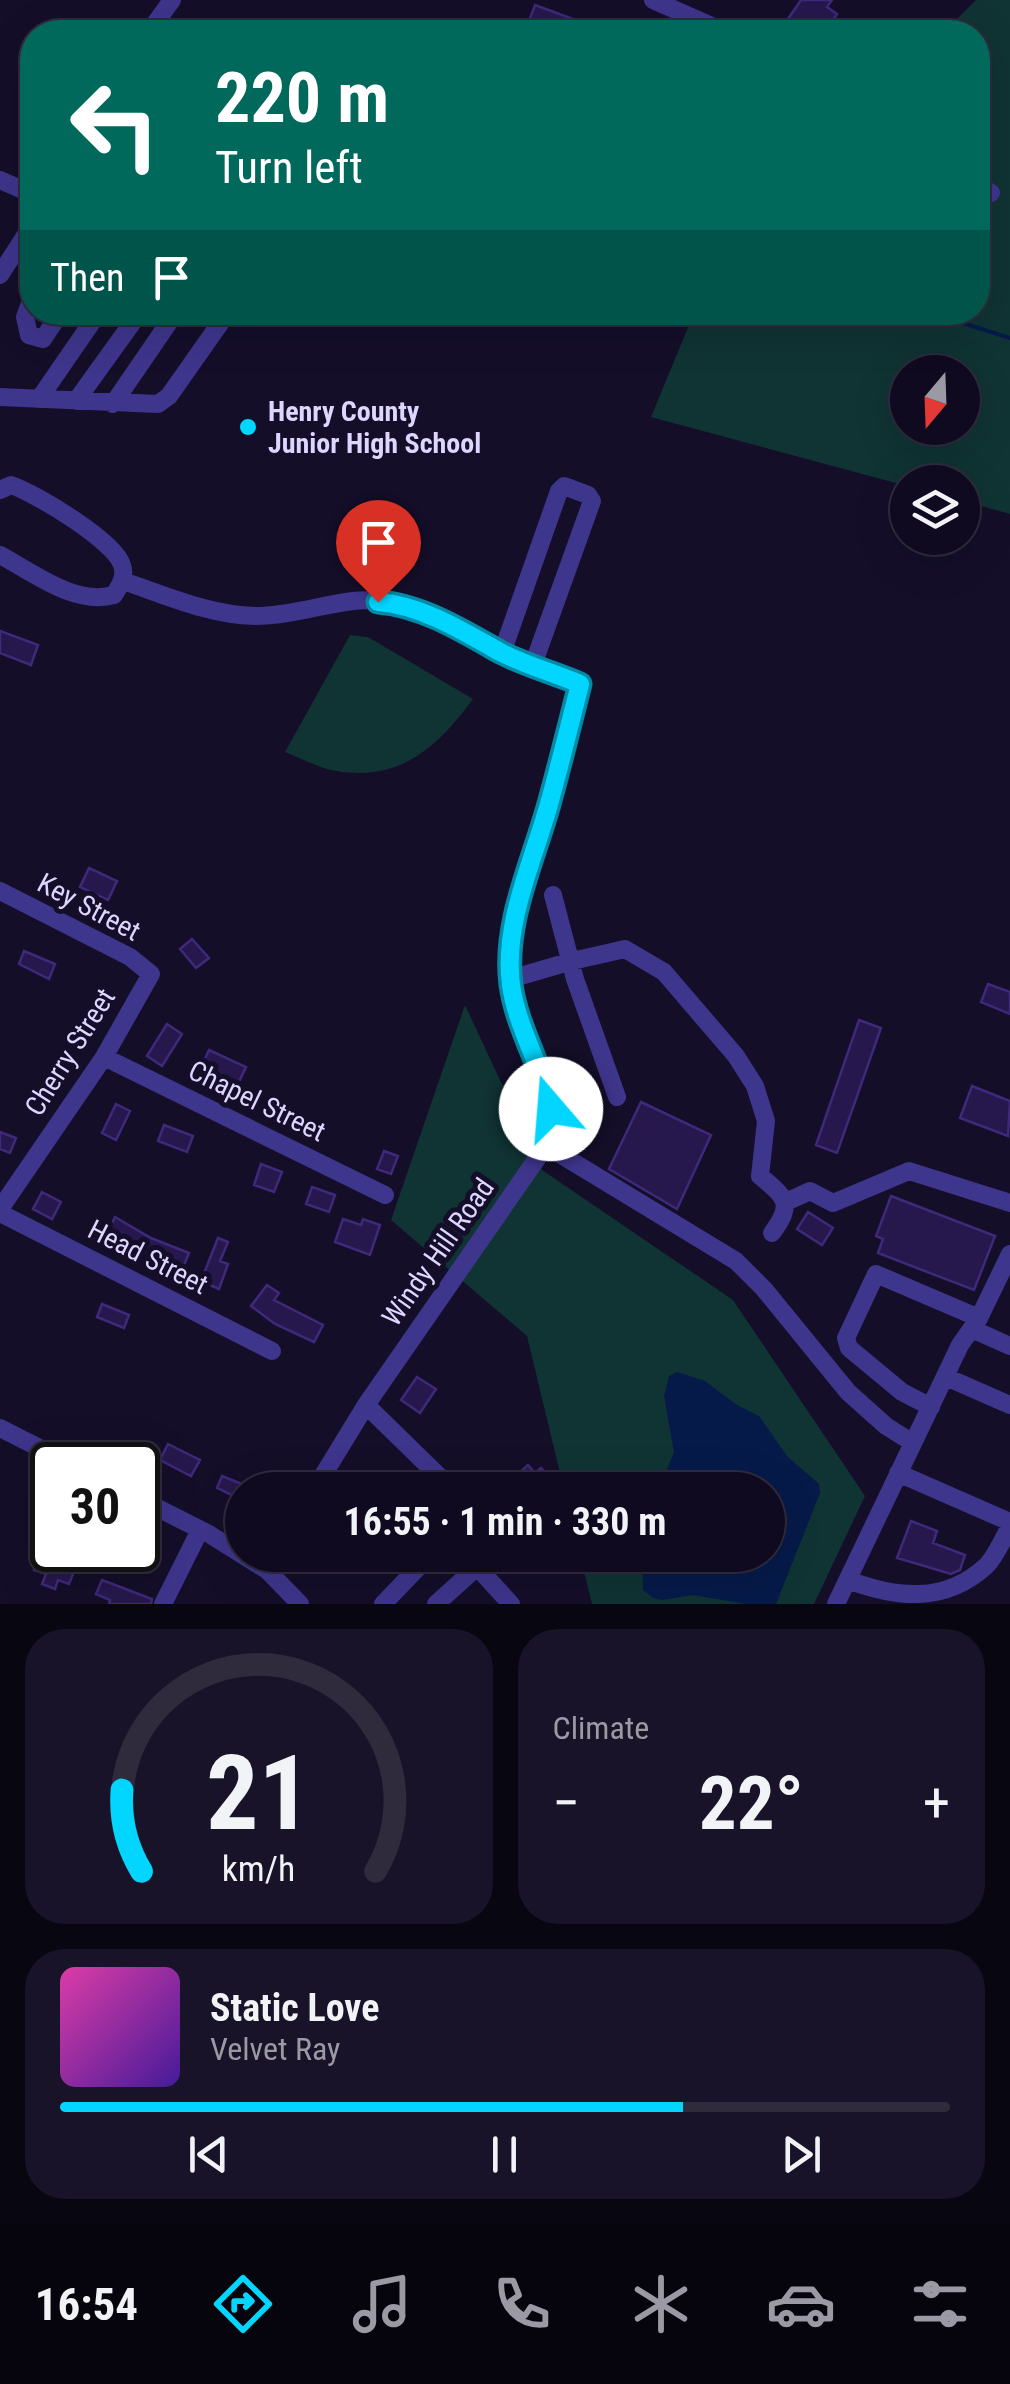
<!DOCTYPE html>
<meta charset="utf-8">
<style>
:root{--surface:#0f0a1f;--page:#181328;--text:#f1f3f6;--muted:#9b9aa4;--line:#2f2b3d;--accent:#02d6ff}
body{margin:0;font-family:"Roboto Condensed",sans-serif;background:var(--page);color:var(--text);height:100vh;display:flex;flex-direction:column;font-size:38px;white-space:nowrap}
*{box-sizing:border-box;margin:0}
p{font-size:32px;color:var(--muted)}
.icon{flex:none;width:55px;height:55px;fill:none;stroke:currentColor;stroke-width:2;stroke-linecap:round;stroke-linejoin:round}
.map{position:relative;height:1604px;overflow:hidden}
.drawer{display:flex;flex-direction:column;gap:25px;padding:25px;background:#080611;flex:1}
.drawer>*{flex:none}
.banner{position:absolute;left:20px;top:20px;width:970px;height:305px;border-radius:40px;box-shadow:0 10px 40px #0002,0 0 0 2px var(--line);background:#00695c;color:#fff;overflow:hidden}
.needle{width:65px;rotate:199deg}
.tools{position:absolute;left:890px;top:355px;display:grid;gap:20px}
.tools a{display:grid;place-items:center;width:90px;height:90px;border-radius:50%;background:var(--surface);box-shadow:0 10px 40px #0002,0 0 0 2px var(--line);font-size:50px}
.speed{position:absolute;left:30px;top:1442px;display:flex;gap:20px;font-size:50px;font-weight:700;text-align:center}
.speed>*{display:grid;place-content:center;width:130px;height:130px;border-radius:50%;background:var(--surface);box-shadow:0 10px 40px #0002,0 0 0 2px var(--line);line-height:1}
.speed .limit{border:5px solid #111;border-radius:15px;background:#fff;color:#111}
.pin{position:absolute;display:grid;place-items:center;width:85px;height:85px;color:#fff;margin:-102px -42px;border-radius:50% 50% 50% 0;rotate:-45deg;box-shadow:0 0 10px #0007}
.pin .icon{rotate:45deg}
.me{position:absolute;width:110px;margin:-55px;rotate:342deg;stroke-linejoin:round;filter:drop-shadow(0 0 8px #0008)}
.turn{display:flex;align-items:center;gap:35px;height:210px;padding:0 30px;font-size:45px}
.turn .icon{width:130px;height:130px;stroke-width:2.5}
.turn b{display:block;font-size:70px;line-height:85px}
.then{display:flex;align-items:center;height:95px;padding:0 30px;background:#0003;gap:20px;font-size:38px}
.big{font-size:75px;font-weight:700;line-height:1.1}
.drawer .widget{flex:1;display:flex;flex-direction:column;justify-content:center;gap:15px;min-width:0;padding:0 35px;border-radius:40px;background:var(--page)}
.drawer .dial{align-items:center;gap:0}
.dial svg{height:260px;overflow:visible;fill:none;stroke:var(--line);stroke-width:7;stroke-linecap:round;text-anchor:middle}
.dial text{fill:var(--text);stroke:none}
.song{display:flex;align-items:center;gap:30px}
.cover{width:120px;height:120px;border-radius:15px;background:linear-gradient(135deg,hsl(320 70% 55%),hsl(260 70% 35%))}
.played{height:10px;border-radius:5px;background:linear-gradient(90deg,var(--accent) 70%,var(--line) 70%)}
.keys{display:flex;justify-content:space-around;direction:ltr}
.heat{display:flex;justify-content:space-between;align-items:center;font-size:55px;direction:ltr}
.drawer .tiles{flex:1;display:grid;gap:25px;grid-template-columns:1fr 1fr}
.widget:last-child{grid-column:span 2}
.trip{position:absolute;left:225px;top:1472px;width:560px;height:100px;border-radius:50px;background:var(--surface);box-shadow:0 10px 40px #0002,0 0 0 2px var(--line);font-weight:700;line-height:100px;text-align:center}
.tab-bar{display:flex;height:160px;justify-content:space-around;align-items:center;background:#06040c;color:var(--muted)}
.tab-bar .icon{width:70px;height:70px}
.tab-bar .current{color:var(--accent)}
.tab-bar b{font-size:45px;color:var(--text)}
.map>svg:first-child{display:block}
.green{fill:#103334;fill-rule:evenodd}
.water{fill:#061a4a}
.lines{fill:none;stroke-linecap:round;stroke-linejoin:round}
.stream{stroke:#061a4a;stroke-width:4}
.building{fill:#26184c;stroke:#3e297a;stroke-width:2.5}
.minor{stroke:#3e358c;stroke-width:18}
.route-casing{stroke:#018ba6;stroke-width:25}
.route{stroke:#02d6ff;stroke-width:18}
.poi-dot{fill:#02d6ff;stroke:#140e29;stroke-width:4}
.labels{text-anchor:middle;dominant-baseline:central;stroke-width:10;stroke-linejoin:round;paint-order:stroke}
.poi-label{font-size:28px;font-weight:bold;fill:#ddd6ff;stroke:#140e29;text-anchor:start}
.street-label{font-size:28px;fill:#ddd6ff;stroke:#140e29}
</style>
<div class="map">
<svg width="1010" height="1604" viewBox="0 0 1010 1604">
<rect width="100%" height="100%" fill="#140e29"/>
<path class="green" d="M976 0H1010V514L963 501 962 482H908L907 486 651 417 694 313 978 312V32H944ZM908 372H962V428H908Z
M350 635 368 637 473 699C438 746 401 782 337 771 320 769 301 758 285 752Z
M465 1005 542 1170 733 1300 865 1496 814 1604H592L580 1555H768V1490H564L527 1336 391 1220Z"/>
<path class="water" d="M677 1372 705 1381 737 1405 759 1416 787 1456 819 1484 820 1493 776 1604H746L693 1595 662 1600 653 1598 643 1590 642 1555H768V1490H659L674 1452 664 1396 669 1376Z"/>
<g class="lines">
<path class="stream" d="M928 312 1010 338"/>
</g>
<path class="building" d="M801 0H832L827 7 837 14 832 22 848 32H807L788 19Z
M535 5 581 22 577 32H559L529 21Z
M978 110 991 115 979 149H978Z
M0 631 38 645 31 665 0 653Z
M89 868 117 881 108 900 80 887Z
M192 939 209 958 196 968 180 949Z
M24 951 55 964 49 979 19 964Z
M988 984 1010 992V1014L981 1002Z
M859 1020 881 1028 837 1153 816 1145Z
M167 1024 182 1034 162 1066 147 1056Z
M209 1050 246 1067 238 1084 211 1071 213 1067 203 1063Z
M972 1086 1010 1101 1008 1136 960 1118Z
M641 1102 711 1135 677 1209 609 1169Z
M116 1104 130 1111 116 1140 102 1133Z
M164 1125 193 1136 187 1152 158 1141Z
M0 1132 16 1138 10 1153 0 1149Z
M384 1151 398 1156 391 1174 377 1169Z
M261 1164 282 1172 274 1192 254 1185Z
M312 1187 335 1195 329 1212 306 1204Z
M42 1192 61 1202 52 1219 33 1209Z
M891 1196 995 1236 974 1290 878 1253 883 1239 876 1236Z
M808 1212 833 1228 822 1245 797 1229Z
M115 1217 151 1238 189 1253 182 1270 107 1234Z
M343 1219 361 1225 363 1219 380 1225 370 1255 335 1242Z
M218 1238 228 1242 220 1261 228 1264 219 1289 201 1281Z
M267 1285 279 1293 274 1300 323 1325 314 1342 275 1324 251 1306Z
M102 1304 129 1315 124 1328 97 1317Z
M417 1377 436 1389 420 1413 401 1400Z
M168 1444 200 1460 191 1476 160 1460Z
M528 1465 535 1473 541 1468 552 1480 542 1490H500Z
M222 1476 242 1484V1500L217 1488Z
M911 1521 937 1531 933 1543 965 1555 960 1570 951 1574 897 1558Z
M42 1552 76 1566 69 1584 58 1580 55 1589 42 1584 46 1574 34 1570Z
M349 1555H379L367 1570Z
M102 1580 152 1599 151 1604H109L110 1600 96 1594Z"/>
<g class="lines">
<path class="minor" d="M653 0 725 32
M149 32 172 0
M0 180 32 194
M978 185 991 193
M0 275 32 225
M32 298 25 317 29 335 43 339 61 312
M0 397 158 404 169 396 228 312
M39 399 99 312
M76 401 140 312
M113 404 176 312
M0 490 11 485C35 493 115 541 122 565 126 577 120 585 114 595 75 606 34 573 0 555
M123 581C165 595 209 615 255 616 289 616 320 605 353 601 398 595 465 628 502 653
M0 891 130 957 151 974 104 1057 0 1209
M553 895 575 979 617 1097
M510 979 572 961 625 949 664 972 736 1056 755 1086 766 1121 760 1176C786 1198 794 1203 772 1233
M104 1057 385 1195
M545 1145 736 1261 764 1289 848 1392 886 1426 913 1443
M786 1202 810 1191 833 1203 909 1171 1010 1203
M0 1213 272 1351
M972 1329 1010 1346
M946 1377 1010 1405
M366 1405 453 1490
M931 1407 902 1392 849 1348 846 1338 876 1274 979 1318
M0 1428 73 1465
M898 1473 1010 1522
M314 1490 366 1405 538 1157C573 1094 513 1038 510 974 507 918 531 863 547 811 560 769 569 726 580 684L533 665 592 501 588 495 564 486 559 491 502 653 533 665
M138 1498 209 1534 268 1571 300 1604
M101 1550 116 1554 118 1550
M848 1580C896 1598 945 1604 986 1566 996 1556 1003 1539 1010 1526
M163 1604 200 1530
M383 1604 430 1555
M436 1604 477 1567 511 1604
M836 1604 960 1345 979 1318 1010 1254"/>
</g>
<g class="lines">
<g class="route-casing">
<path id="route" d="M378 602C421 605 463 631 500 652 525 665 554 673 580 684 570 724 560 764 549 804 533 862 503 923 511 985 517 1028 542 1066 551 1109"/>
</g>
<use href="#route" class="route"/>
</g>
<circle class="poi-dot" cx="248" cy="427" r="10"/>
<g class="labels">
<g class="poi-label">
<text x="268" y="411">Henry County<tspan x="268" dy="32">Junior High School</tspan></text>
</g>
<g class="street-label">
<text transform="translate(89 907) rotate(28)">Key Street</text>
<text transform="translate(70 1052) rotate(-58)">Cherry Street</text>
<text transform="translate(257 1101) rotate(26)">Chapel Street</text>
<text transform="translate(438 1252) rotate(-55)">Windy Hill Road</text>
<text transform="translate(148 1257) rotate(27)">Head Street</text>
</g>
</g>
</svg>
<div class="tools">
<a><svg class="needle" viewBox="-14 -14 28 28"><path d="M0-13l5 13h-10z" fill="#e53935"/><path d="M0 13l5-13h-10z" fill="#9b9aa4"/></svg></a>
<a><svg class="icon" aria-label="layers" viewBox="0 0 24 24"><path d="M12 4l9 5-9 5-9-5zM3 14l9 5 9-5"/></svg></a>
</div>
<div class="speed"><div class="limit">30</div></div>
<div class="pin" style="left:378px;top:602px;background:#d93025"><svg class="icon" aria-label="arrive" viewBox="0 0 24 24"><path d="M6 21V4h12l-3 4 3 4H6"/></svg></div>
<svg class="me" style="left:551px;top:1109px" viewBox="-20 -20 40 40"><circle r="19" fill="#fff"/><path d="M0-13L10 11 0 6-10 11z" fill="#02d6ff"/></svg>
<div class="trip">16:55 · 1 min · 330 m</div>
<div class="banner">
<div class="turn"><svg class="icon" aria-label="left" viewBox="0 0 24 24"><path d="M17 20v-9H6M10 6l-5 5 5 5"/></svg><div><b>220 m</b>Turn left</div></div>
<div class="then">Then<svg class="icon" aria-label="arrive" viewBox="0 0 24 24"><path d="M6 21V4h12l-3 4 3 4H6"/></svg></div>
</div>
</div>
<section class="drawer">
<div class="tiles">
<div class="widget dial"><svg viewBox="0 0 100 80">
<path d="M14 69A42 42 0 1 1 86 69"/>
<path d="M14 69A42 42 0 0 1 8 44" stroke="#02d6ff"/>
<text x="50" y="56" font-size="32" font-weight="700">21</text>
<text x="50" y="72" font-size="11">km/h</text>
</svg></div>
<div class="widget"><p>Climate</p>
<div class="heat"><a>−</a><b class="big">22°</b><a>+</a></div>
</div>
<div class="widget">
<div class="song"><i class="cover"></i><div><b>Static Love</b><p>Velvet Ray</p></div></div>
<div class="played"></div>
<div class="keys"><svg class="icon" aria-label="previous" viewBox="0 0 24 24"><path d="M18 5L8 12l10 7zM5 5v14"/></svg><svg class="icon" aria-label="pause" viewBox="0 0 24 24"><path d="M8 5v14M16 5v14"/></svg><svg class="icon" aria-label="next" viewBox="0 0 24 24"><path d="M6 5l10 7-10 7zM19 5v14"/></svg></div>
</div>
</div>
</section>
<nav class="tab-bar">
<b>16:54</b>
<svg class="icon current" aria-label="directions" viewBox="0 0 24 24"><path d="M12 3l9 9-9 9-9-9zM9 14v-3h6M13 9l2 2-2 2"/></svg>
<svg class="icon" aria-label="music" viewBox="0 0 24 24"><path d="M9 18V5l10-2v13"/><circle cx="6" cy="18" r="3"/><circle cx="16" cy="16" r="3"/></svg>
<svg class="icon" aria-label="phone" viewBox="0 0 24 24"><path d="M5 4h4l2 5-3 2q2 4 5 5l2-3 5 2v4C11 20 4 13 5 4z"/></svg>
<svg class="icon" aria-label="climate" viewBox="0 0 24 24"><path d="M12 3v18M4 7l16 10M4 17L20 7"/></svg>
<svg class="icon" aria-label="car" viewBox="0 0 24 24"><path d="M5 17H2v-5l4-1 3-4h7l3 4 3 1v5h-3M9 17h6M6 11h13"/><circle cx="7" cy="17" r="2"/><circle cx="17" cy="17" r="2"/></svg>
<svg class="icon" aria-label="filters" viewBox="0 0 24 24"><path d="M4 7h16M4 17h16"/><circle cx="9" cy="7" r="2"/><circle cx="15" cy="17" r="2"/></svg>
</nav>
